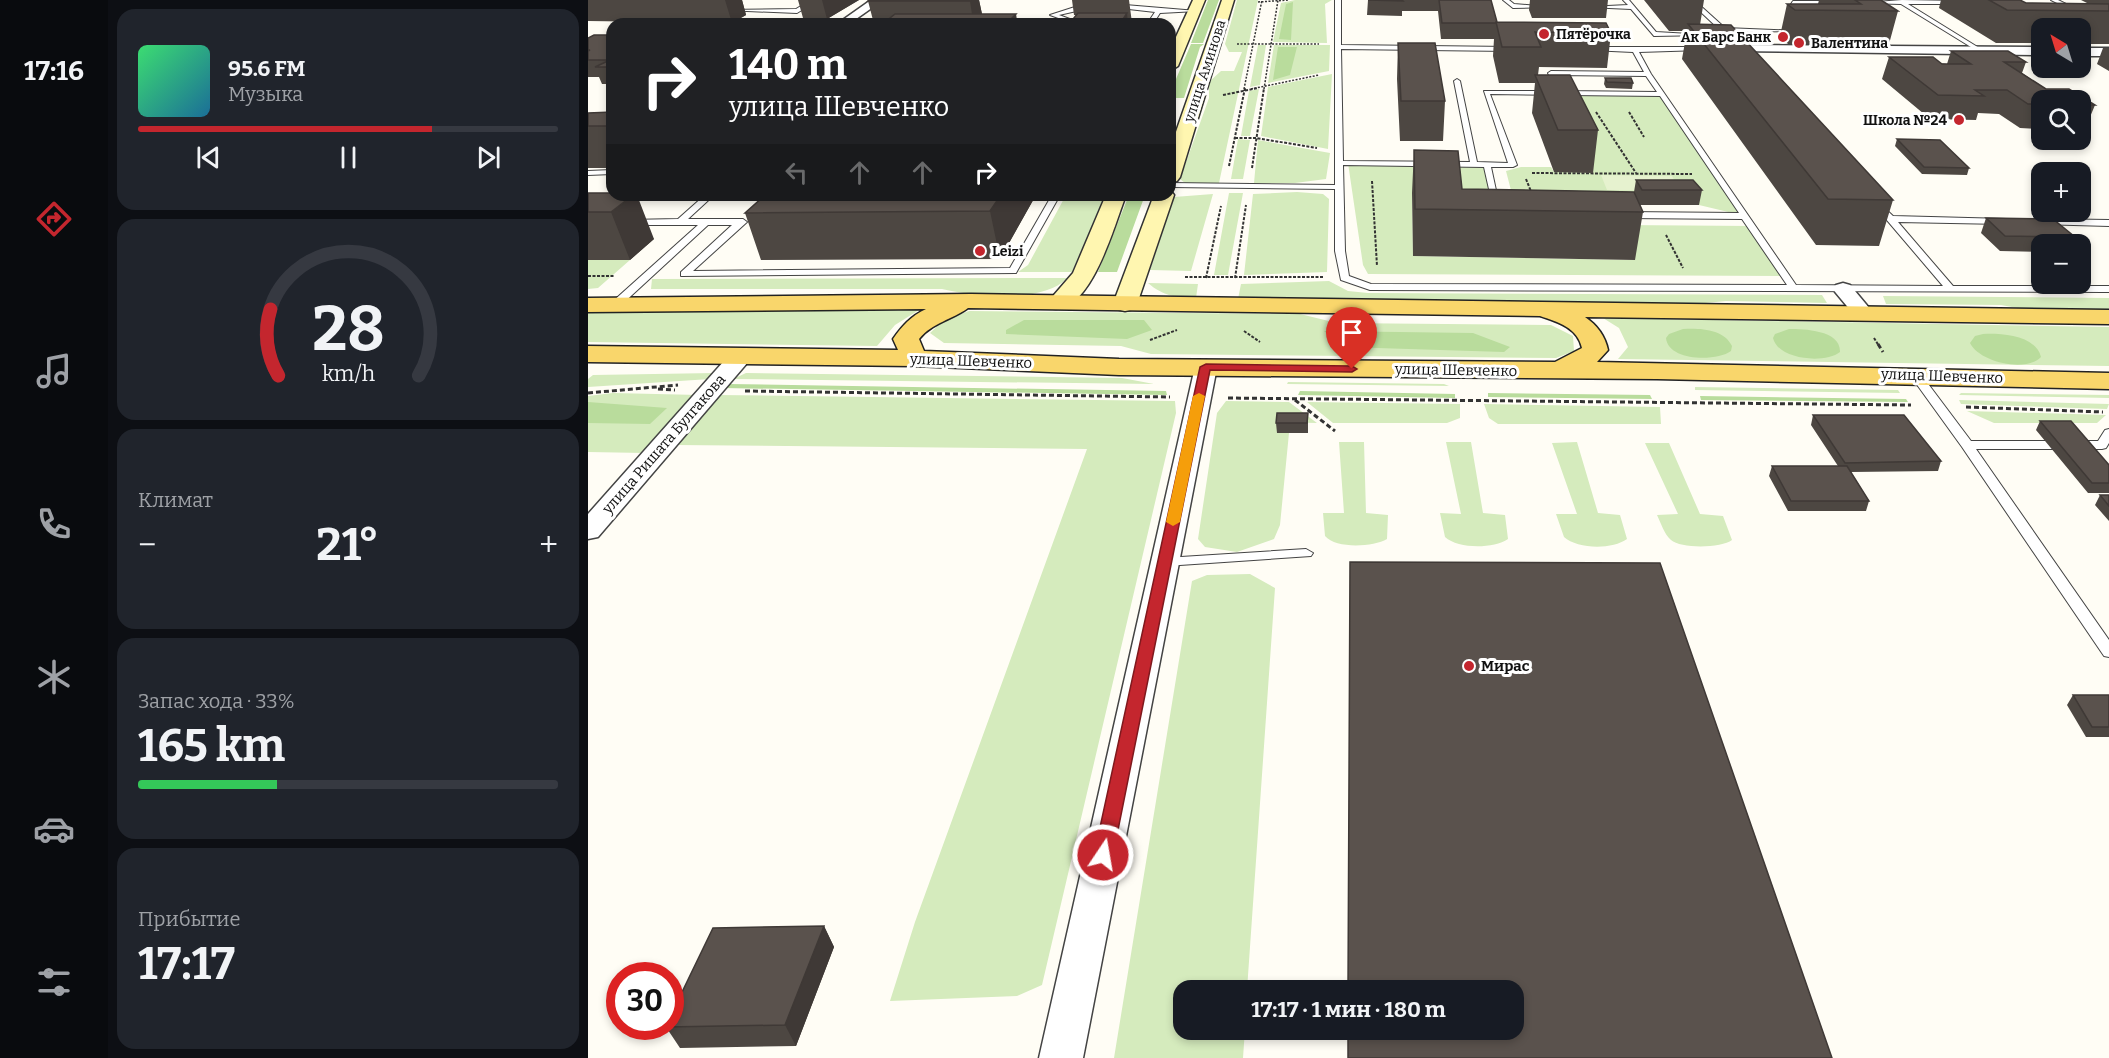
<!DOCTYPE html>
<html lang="ru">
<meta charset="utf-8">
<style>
:root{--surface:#171b24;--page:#20242c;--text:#f1f3f6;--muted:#9ea1a6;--line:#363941;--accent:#c4262e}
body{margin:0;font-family:Bitter,serif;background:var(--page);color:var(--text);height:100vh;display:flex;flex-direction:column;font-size:22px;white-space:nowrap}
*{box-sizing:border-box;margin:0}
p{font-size:20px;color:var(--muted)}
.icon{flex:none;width:33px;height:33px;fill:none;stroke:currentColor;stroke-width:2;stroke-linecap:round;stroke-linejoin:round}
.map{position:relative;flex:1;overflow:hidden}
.details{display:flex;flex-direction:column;gap:9px;padding:9px;background:#0d0f14;width:480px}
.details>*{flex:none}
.hud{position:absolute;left:18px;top:18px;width:570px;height:183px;border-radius:18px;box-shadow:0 3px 9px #0003;background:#202124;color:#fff;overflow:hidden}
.needle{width:39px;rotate:322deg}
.fabs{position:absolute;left:1443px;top:18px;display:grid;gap:12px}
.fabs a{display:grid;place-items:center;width:60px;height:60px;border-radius:12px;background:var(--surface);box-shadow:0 3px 9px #0003;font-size:30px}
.speed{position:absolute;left:18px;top:962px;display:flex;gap:12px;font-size:30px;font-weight:700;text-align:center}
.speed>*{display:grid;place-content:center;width:78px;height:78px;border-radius:50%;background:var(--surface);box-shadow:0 3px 9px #0003;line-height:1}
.speed .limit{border:9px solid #d22;background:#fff;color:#111}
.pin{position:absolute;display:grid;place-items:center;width:51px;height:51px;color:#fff;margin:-62px -26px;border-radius:50% 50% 50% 0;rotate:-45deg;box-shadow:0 0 6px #0007}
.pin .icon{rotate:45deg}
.me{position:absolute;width:66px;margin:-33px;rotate:12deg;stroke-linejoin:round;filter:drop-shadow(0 0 4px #0008)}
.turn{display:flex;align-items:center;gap:21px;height:126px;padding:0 24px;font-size:27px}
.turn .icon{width:78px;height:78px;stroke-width:2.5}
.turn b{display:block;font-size:42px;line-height:51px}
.lanes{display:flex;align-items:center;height:57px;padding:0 24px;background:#0003;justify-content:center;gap:30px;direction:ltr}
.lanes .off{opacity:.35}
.big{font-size:45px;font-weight:700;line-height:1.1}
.details .widget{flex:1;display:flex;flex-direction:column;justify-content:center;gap:9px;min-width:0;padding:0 21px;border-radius:18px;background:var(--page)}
.details .dial{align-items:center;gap:0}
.dial svg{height:156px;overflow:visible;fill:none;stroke:var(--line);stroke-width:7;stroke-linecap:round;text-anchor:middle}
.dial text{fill:var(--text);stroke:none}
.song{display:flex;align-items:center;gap:18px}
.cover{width:72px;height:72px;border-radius:9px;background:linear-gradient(135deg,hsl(140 70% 55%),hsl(200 70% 35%))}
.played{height:6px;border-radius:3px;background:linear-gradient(90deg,var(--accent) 70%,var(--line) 70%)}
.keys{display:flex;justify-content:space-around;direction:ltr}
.heat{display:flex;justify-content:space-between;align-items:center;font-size:33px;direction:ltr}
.charge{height:9px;border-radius:4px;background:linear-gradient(90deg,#34c759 33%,var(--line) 0)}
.trip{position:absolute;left:585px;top:980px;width:351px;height:60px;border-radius:18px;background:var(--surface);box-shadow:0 3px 9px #0003;font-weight:700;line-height:60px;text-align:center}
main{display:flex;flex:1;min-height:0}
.tabs{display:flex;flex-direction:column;width:108px;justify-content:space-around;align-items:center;background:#090b0e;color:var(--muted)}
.tabs .icon{width:42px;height:42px}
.tabs .active{color:var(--accent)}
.tabs b{font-size:27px;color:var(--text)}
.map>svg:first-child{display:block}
.green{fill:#d5ebbd}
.forest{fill:#b9dc9c}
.pitch{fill:#e6f2cf}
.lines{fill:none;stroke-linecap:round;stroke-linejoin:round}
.lane-casing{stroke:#444;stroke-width:2}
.street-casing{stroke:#444;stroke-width:3}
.secondary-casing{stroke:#333;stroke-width:3}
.primary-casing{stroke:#222;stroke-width:3}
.path-far2{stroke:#333;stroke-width:1.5;stroke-dasharray:2 1.5;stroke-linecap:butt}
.path-far1{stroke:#333;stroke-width:2;stroke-dasharray:3 1.5;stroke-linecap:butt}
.path{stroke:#333;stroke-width:3;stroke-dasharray:5 3;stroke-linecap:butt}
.lane{fill:#fff;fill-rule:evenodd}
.street{fill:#fff;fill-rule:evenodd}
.secondary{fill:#fff6b0;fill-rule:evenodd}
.primary{fill:#f9d66b;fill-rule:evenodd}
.wall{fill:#4d4742}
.shaded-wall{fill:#3f3936}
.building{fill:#5a524d;stroke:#3f3936;stroke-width:1.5}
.route{fill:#c4262e;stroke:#7f191e;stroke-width:1.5}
.slow{fill:#f59e0b}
.poi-dot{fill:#c4262e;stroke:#fff;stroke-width:2}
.labels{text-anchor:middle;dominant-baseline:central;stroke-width:6;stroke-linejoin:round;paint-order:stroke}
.far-poi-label{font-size:14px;font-weight:bold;fill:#111;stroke:#fff;text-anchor:start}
.far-street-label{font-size:14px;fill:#111;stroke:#fff}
.street-label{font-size:15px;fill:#111;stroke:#fff}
.poi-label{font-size:15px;font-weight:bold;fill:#111;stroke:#fff;text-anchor:start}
</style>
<main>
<nav class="tabs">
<b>17:16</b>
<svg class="icon active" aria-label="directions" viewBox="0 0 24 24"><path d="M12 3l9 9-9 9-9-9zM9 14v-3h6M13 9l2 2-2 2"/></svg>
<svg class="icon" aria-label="music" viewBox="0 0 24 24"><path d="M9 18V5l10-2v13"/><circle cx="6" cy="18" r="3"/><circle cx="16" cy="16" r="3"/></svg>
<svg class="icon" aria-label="phone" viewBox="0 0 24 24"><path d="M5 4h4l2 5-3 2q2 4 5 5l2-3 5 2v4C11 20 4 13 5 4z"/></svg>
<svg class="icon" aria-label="climate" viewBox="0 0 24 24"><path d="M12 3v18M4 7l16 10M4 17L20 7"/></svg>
<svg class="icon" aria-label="car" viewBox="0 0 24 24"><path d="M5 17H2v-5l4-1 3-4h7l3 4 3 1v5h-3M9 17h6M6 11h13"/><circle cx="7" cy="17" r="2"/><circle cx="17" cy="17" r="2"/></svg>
<svg class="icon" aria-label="filters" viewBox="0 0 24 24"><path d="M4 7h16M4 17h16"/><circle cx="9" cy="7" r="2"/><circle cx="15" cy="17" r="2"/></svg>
</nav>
<section class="details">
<div class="widget">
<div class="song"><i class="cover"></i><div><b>95.6 FM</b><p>Музыка</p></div></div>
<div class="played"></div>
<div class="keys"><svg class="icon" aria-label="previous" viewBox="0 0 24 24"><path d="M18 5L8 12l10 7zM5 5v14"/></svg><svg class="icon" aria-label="pause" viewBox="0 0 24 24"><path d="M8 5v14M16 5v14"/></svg><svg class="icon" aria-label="next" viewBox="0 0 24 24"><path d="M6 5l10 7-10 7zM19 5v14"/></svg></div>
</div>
<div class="widget dial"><svg viewBox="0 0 100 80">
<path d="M14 69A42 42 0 1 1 86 69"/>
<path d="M14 69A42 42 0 0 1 10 35" stroke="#c4262e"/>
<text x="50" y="56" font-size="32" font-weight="700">28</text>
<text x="50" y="72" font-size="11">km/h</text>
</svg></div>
<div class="widget"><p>Климат</p>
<div class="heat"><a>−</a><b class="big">21°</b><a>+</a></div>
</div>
<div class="widget"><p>Запас хода · 33%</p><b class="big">165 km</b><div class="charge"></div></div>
<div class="widget"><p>Прибытие</p><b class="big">17:17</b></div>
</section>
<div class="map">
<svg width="1521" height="1058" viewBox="0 0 1521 1058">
<rect width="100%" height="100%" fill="#fffdf5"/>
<path class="green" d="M649 0H670L631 183H597L592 179 621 98V82L633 71H646L654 52H641L637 44Z
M707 0H744L737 4 739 43 685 42 693 3Z
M670 45H678L672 85 662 87Z
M686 45H742L741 71 680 83Z
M744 74 740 149 673 136 680 87Z
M671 89 662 136H653L661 91Z
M957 93 1074 94 1157 216 1111 205 925 198 918 171 933 167H963L966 172Z
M650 139 662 140 655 179H643Z
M670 140 742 153 738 179 707 183H666Z
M760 163 899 165 909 208 824 194 825 256 1047 260 1035 225 1164 226 1197 276 780 274 775 265Z
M709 192 735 194 741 199 739 272 656 275 665 194Z
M641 193H655L640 275H626Z
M625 194 603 271 562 270 586 197Z
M478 195H517L484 272H430L440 265Z
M0 260H42L10 288 0 289Z
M479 278C456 304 384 296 354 289H63L64 279Z
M741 281 760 291 780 293 1234 295 1239 303 1138 301 1097 305 650 299 653 284Z
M560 283 610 284 608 298C589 298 575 296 560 283Z
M1295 296 1521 298V313L1452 312 1413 305 1298 304Z
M0 310H331L307 325 289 346 0 342Z
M381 311 712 314 749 323 963 325 985 336 986 351 968 358 563 354 533 346 356 343 342 333 356 320Z
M1015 318 1521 327V366L1030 359 1040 347 1031 328Z
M127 373 122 379 0 387V379L5 375Z
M158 373 534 378 566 384 145 379Z
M700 382 856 384 861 386 699 384Z
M1107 387 1310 390 1312 393 1107 390Z
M25 393 111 395 57 453 0 452V396Z
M1373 393 1521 395V398L1371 395Z
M130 395 587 401 588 413 454 985 429 996 302 1001 327 922 499 449 87 445Z
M1371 400 1521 404 1519 409 1373 404Z
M638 401 701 402 729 423 690 422 701 433 692 525 686 539 649 552 617 547 610 539 629 413Z
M719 402 872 404V418L859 423H745Z
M896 404 1072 407 1073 424H910L901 418Z
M1379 411 1518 415 1509 423H1406Z
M751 442H776L778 513 800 515 799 539C785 547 748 549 737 536L735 513H756Z
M858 442H883L895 513 917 515 920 539C905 549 870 549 857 537L852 513 873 514Z
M989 442 1010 513 1032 515 1039 539C1024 550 989 549 976 537L968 514H989L964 443Z
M1057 443H1081L1112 514 1135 516 1144 540C1134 548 1093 549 1083 540 1076 534 1073 523 1069 515L1090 514Z
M662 574 687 588 659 990H596V1029H657L655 1058H526L604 581 619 575Z"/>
<path class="forest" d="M620 0H631L615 43H603Z
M705 2 703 40 691 39 698 4Z
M603 44H616L612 47 596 98H582V93Z
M690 47H709L702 75 685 80Z
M541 195H557L529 272H510Z
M436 320H556L564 330 539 339 418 334V330Z
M1095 329C1112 328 1136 329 1144 346L1143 351C1128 362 1080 361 1078 338L1081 334Z
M1201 329C1216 329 1253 330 1252 352 1237 364 1190 360 1185 338L1187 334Z
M736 331 885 333 922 347 916 352 757 347Z
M1395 334C1412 333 1448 335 1453 357 1438 373 1391 362 1382 343L1387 336Z
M140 384 578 391 579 395 135 388Z
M712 391 867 394V398L710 395Z
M900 393 1062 395 1064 399 900 397Z
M1112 396 1318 399 1320 402 1113 400Z
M0 402 79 408 62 424 0 423Z"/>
<path class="pitch" d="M1013 175 1084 176 1092 191 1019 190Z"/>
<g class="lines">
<g class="lane-casing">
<path id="lane" d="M223 0H230L209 13 136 10 208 9Z
M747 0H753V45L922 47 925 49 922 51 753 49 755 161 882 162 866 81 869 79 872 81 889 162 920 163 896 91H968L960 73 963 71 1056 72 1045 52 1002 50 1004 47H1112L1114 50 1051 52 1063 74 1208 285 1355 286 1286 205V201H1289L1305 216 1418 219V223L1415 224 1310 222 1365 286H1521V292L782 290 753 280 747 251V189L582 187V183L747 185ZM967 75 1058 76 1069 92 974 91ZM902 94 1072 96 1151 213 1037 212 1033 215 1037 218 1154 219 1199 285 783 284 761 276 757 251 755 165 896 167 905 207 912 209 903 167H925L929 165Z
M915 0H921L926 4 961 7 925 8Z
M1035 0H1041L1068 32 1119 35 1066 36 1043 9 999 7 1040 5Z
M1100 0H1106L1137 28 1214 31 1139 32 1141 38 1136 39 1133 31Z
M1314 0 1371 1 1369 4H1320L1396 51 1391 52 1313 4 1275 3Z
M1463 0H1470L1521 25V29Z
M1205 1H1247L1250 3 1210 5 1222 13 1220 16 1203 4Z
M525 4 609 11 572 13 565 24H559L567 12 523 7Z
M490 6 506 7 471 15 495 24H487L462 15Z
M24 170V174L0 175V171Z
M117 195H126L100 219H155L159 222 105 271 422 268 464 195H472L428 273 93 276V272L144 225H120L31 307H23V303L110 225H43L40 224V220L90 219Z
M1453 219 1521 220V226L1450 224 1449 222Z
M1328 372 1332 373 1383 441H1510L1517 430 1521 429V443L1518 448 1514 449H1388L1521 640V657L1516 656 1374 447 1322 375Z
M718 549 725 553 723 556 577 566 570 562 577 558Z"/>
</g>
<g class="street-casing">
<path id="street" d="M283 0H295L261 24H249Z
M1148 45 1454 47V55L1144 51 1142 49Z
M1492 48H1521V56H1492Z
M1255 283 1262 285 1282 309 1285 313 1282 317H1268L1248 293 1245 289 1248 285Z
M152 351 160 352 163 357 160 362 10 537 0 539V514L144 352Z
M618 360 626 362 629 367 495 1058H451L607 367 610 362Z"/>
</g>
<g class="secondary-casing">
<path id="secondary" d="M605 0H617L590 66 582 71V50Z
M634 0H646L592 177 589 181 582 183V149Z
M582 190 586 195 549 304 546 309 537 311 528 309 525 304 566 195H582Z
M518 195H538C527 223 502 318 462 308L459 303 485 273Z"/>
</g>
<g class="primary-casing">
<path id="primary" d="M383 294 1521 310V324L997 317C1009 325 1017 336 1020 350L1009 362 1521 373V389L1069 379 531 375 326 366 0 362V346L310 350 305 339C314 326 323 316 338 309L0 312V298ZM380 308 952 316C970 322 990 328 994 348L967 362 531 359 336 351 331 339C345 322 364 320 380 308Z"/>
</g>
<path class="path-far2" d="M670 2 701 0
M649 44H731
M656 89 674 0
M663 89 731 75
M676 89 690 0"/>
<path class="path-far1" d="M635 95 670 88
M1008 112 1048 173
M1041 112 1056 137
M647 138H668L729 148
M641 166 657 88
M664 168 676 88
M944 173 1104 174
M938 179 944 194
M784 181 789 266
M1078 235 1095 268
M0 276H26
M597 277H736
M618 278 633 206
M647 278 658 205
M656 331 672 342
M1286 338 1291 346
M562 340 589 330"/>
<path class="path" d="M1290 344 1295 352
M70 389 87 390
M157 391 582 397
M0 393 90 385
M640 398 1323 405
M707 400 747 431
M1378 407 1515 412"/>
<use href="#lane" class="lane"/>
<use href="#street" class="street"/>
<use href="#secondary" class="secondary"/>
<use href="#primary" class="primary"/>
</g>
<path class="wall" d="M0 0H154L158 15 144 23 0 21Z
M210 0H271L239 19 215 18Z
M281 0H391L394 14H428L429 24H286L280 1Z
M484 0H541L544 23H540V24H481L488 15H486Z
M780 0H903L909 22 1023 33 1019 68 951 67 950 75 1010 130 1005 173 966 172 944 113 947 83H911L905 56 906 39H853L850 11H814V16L779 15Z
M942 0H1020L1018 18H944L941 10Z
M1056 0H1116L1112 25 1305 200 1291 246 1228 245 1094 59 1099 31H1081Z
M1231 0H1293L1310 11 1301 44H1200L1192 36 1199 4H1230Z
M1353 0H1432L1438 3 1501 4 1493 0H1521V44H1492V28H1454V43H1408L1351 8Z
M24 35V84H14L11 77H0V38Z
M810 43 857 101 855 141H812L809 79Z
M1515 48H1521V71L1509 64Z
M1363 51 1438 62 1434 73 1458 89 1507 105 1497 129H1492V100H1454V129L1432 128 1411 114 1390 113 1388 120 1342 119 1294 79 1301 57 1359 64Z
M1017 78 1045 83 1044 89 1018 88 1016 84Z
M24 112V168H0V113Z
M1309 139 1381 168 1379 175 1334 174 1307 146Z
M826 150 874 189 1046 192 1048 180 1114 190 1111 205H1052L1055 212 1047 260 825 256 824 193Z
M0 193 66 239 42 260H0Z
M152 195H448L412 259 173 260 157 213 174 198H153Z
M1398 218 1487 237 1484 244H1454V252L1412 251 1393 233Z
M720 413V433H689L688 423Z
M1225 415 1353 461 1350 471 1263 472 1281 501 1278 511H1200L1181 476 1184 466H1250L1223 425Z
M1452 421 1521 465V493H1500L1448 430Z
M1512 495H1521V521L1507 505Z
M1485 695H1521V737H1498L1479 705Z
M236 926 246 947 208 1046 92 1048 78 1027Z"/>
<path class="shaded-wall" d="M137 0H154L158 15 144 23Z
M234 0H271L239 19Z
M383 0H391L395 19 385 21 382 1Z
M539 13 540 24H532Z
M428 14 429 24H422L421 21Z
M45 195H49L66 239 42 260 23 212Z
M413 195H448L412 259 402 211Z
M236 926 246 947 208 1046 197 1025Z"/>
<path class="building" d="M281 0H383L382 1H280Z
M780 0H814L815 1Z
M851 0H903L909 22H908V23H854Z
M1267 0H1293L1310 11 1207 10 1199 4H1273Z
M1401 0H1432L1438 3 1521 4V11L1419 10Z
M490 13H539L532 24H481Z
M307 14H428L421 21 297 22Z
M908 22 1018 23 1023 33 947 32 953 47H914Z
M219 23H254L252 24H217Z
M1100 24 1143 25 1305 200 1240 199Z
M6 35H24V67H7L22 60H0V51L2 50H0V38Z
M810 43H847L857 101H813Z
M1363 51H1420L1438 62H1416L1458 89H1481L1507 105H1492V100H1454V104H1440L1419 90H1387L1396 96 1350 95 1301 57H1345L1354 64H1383Z
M947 75H982L1010 130H970Z
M1017 78H1043L1045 83 1019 82Z
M24 112V126H0V113Z
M1309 139 1352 140 1381 168 1336 167Z
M826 150 870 151 874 189 1046 192 1055 212 827 209Z
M1048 180H1105L1114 190H1054Z
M0 193H24V195H45L23 212H0Z
M177 195H413L402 211 157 213Z
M1398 218 1465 219 1487 237 1417 236Z
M689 413H720L719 423H688Z
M1225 415H1316L1353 461 1257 463Z
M1452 421H1483L1521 465V483H1504Z
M1184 466H1259L1281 501H1203Z
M1512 495H1521V506Z
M762 562 1072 563 1244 1058H760V1029H926V990H760Z
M1485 695H1521V727H1504Z
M236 926 197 1025 78 1027V1026H82V1017L125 928Z"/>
<path class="route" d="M618 364 764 366 769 369 764 372 622 370 525 855 522 860 515 863 508 860 506 855 612 367Z"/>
<path class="slow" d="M611 393 617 396 592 522 585 526 578 522 605 396Z"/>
<g class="poi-dot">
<circle cx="956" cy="34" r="6"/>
<circle cx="1195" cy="37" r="6"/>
<circle cx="1211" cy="43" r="6"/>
<circle cx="1371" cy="120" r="6"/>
<circle cx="392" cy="251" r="6"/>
<circle cx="881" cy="666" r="6"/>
</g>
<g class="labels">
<g class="far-poi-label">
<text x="968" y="34">Пятёрочка</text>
<text x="1183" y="37" text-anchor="end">Ак Барс Банк</text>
<text x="1223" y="43">Валентина</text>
<text x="1359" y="120" text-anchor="end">Школа №24</text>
<text x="404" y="251">Leizi</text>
</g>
<g class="far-street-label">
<text transform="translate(617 71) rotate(-72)">улица Аминова</text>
</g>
<g class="street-label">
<text transform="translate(383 361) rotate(2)">улица Шевченко</text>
<text transform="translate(868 370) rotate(1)">улица Шевченко</text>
<text transform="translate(1354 376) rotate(2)">улица Шевченко</text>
<text transform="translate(76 444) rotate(-49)">улица Ришата Булгакова</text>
</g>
<g class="poi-label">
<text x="893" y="666">Мирас</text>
</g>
</g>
</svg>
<div class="fabs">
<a><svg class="needle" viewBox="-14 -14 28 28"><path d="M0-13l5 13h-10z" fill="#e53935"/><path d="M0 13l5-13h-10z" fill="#9ea1a6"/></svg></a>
<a><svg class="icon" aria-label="search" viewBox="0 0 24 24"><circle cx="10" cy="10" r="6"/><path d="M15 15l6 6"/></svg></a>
<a>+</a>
<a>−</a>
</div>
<div class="speed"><div class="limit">30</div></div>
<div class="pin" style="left:764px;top:369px;background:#d93025"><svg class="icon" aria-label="arrive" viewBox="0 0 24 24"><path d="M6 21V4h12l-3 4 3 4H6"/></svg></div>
<svg class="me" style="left:515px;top:855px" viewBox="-20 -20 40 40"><circle r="17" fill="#c4262e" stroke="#fff" stroke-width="3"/><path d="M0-11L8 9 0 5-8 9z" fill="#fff"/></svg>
<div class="trip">17:17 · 1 мин · 180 m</div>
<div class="hud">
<div class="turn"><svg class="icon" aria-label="right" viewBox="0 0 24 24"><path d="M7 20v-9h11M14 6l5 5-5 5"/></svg><div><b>140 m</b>улица Шевченко</div></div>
<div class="lanes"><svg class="icon off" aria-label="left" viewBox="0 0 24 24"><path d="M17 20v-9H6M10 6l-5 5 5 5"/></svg><svg class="icon off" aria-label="ahead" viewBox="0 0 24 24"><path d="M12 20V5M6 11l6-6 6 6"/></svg><svg class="icon off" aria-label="ahead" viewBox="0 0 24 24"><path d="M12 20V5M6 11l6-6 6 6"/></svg><svg class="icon" aria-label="right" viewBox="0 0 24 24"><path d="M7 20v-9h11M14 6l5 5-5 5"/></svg></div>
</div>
</div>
</main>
